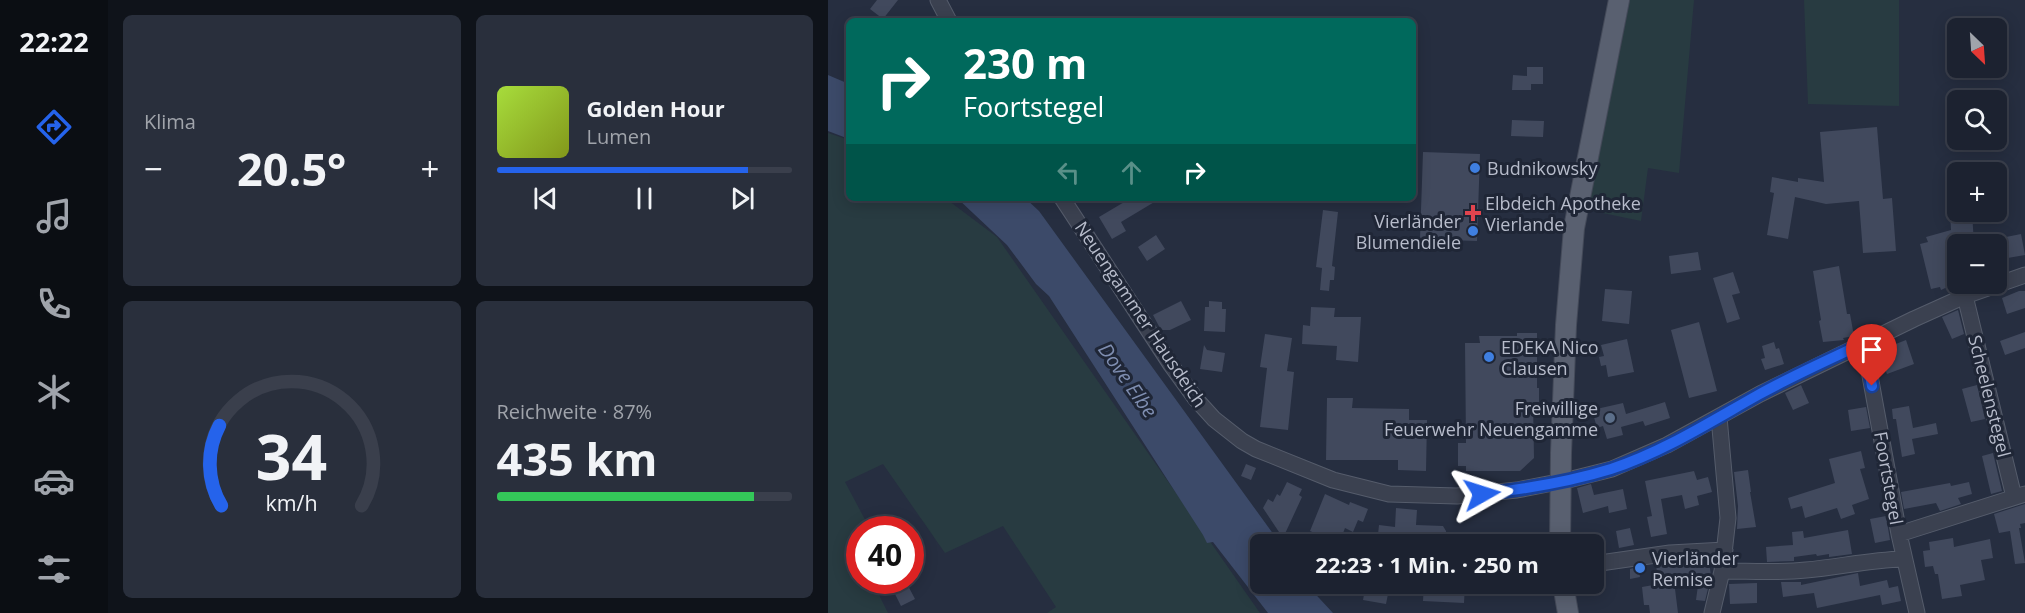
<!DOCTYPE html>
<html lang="de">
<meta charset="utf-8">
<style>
:root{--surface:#1c2230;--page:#292f3c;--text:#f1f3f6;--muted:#a0a4ab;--line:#3a3f4c;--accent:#2563eb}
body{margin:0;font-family:"Open Sans",sans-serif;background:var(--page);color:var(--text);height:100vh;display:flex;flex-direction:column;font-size:22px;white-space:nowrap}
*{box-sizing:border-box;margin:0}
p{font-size:20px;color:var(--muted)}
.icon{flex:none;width:33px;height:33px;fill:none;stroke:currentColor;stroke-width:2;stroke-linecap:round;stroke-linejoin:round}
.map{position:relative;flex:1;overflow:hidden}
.drawer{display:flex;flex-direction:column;gap:15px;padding:15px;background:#0f131a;width:720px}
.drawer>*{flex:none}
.guide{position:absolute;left:18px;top:18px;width:570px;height:183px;border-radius:9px;box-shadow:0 3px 15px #0003,0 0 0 2px var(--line);background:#00695c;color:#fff;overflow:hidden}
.needle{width:39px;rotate:155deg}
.buttons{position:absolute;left:1119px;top:18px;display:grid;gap:12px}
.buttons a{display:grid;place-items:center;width:60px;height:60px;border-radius:9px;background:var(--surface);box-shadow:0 3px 15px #0003,0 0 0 2px var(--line);font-size:30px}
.speed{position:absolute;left:18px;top:516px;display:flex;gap:12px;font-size:30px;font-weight:700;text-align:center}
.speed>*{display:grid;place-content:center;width:78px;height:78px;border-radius:50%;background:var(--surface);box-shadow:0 3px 15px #0003,0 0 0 2px var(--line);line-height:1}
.speed .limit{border:9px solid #d22;background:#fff;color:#111}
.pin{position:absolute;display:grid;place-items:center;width:51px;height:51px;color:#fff;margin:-62px -26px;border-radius:50% 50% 50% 0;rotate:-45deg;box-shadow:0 0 6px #0007}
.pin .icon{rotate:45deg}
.me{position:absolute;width:66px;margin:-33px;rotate:84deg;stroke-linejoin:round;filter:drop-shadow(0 0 4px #0008)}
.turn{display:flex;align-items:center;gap:21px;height:126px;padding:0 18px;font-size:27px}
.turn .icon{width:78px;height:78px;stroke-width:2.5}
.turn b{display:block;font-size:42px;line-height:51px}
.lanes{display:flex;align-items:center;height:57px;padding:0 18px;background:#0003;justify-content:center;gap:30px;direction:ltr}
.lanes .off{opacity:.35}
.big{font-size:45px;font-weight:700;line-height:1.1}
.drawer .widget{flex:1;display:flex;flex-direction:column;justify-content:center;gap:9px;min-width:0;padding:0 21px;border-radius:9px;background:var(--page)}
.drawer .dial{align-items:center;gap:0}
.dial svg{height:156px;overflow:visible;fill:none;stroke:var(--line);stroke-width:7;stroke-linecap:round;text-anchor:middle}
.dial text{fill:var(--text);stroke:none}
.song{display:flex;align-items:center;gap:18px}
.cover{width:72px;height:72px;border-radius:9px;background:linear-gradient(135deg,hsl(80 70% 55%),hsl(70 70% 35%))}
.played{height:6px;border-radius:3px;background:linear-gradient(90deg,var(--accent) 85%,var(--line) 85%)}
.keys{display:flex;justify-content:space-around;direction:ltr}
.heat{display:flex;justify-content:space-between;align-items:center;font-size:33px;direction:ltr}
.charge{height:9px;border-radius:4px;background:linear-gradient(90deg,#34c759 87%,var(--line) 0)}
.drawer .tiles{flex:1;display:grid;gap:15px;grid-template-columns:repeat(2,1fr)}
.trip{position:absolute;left:422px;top:534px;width:354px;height:60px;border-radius:9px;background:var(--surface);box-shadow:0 3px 15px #0003,0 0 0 2px var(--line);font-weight:700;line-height:60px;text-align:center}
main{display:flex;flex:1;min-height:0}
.dock{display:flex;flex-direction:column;width:108px;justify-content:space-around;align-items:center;background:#0b0e13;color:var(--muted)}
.dock .icon{width:42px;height:42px}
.dock .active{color:var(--accent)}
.dock b{font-size:27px;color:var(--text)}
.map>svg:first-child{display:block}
.green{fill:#283b41}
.water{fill:#3c4a69}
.building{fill:#41495d}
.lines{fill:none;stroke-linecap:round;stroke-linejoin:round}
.minor-casing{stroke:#555c6b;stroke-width:17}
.major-casing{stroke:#444a59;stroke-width:22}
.minor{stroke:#3b4150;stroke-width:15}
.major{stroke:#596070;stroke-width:20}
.route-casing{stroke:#184099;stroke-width:15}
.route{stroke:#2563eb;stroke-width:10}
.shop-dot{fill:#3f7fe0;stroke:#1f2636;stroke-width:2}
.health-dot{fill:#e0444e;stroke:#1f2636;stroke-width:2}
.service-dot{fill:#5c6f8a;stroke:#1f2636;stroke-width:2}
.labels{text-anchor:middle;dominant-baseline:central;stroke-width:6;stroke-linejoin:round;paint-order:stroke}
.poi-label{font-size:18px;fill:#b7bccb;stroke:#1f2636;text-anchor:start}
.street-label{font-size:18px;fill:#b7bccb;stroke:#1f2636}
.water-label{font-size:20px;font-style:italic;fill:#7f8eb1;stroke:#1f2636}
</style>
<main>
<nav class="dock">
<b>22:22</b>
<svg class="icon active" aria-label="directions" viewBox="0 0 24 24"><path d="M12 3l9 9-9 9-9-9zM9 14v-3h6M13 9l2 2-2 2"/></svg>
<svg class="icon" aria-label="music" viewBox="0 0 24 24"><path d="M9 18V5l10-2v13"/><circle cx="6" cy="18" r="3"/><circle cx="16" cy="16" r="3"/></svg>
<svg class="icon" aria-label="phone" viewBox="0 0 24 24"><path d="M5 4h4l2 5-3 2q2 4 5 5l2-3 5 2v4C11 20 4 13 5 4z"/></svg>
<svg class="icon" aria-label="climate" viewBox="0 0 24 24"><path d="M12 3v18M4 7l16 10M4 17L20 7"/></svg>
<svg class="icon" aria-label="car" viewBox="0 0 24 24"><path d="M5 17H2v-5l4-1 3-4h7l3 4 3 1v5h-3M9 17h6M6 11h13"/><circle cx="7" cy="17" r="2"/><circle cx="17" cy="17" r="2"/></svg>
<svg class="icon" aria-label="filters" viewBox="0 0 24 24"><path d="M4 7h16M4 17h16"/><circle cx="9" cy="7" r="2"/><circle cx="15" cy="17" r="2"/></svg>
</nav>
<section class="drawer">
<div class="tiles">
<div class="widget"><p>Klima</p>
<div class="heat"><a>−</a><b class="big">20.5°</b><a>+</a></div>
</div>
<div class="widget">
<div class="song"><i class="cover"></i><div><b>Golden Hour</b><p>Lumen</p></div></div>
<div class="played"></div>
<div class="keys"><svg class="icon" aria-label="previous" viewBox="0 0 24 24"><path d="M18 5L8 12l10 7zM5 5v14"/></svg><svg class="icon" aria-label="pause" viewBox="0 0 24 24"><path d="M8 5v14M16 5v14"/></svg><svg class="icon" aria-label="next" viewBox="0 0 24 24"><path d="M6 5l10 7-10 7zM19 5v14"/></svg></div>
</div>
<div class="widget dial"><svg viewBox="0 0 100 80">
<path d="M14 69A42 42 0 1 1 86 69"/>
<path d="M14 69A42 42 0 0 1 13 28" stroke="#2563eb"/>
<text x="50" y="56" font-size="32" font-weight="700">34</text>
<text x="50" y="72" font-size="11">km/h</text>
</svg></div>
<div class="widget"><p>Reichweite · 87%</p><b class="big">435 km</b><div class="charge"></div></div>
</div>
</section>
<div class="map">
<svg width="1197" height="613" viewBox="0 0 1197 613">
<rect width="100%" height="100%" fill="#262e40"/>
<path class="green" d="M802 0H866L851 173 820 168 813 221 760 210Z
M976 0H1071V106L980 104Z
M0 133 21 140V198H117L169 237 432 613H219L228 607 175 526 117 553 55 464 17 482 42 529 32 530V580L44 581 60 613H0Z"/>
<path class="water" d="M0 75 21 84V139L0 131Z
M129 198H197L211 211 446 535 448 544H432V584H478L505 613H440L385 542 379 543 375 535 221 296 208 284 179 245Z"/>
<path class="building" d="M49 0H70L55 19 42 9Z
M699 67H715V84H703V90H684L685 75 699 76Z
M684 120 716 121 715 137 683 136Z
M1049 127 1055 199 1064 198 1068 251 1035 253 1031 201 998 204 967 197 960 239 939 235 946 193 942 192 944 177 970 182V178L996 182 992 132Z
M595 152 652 154 649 241 592 239Z
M303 198H333L293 222 298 231 284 239 271 217Z
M495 210 510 212 504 266 507 267 506 280H502L501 291 492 290 494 268 488 267Z
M1122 212H1144L1146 244 1119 245 1130 282 1113 290 1112 287 1103 289 1092 244 1100 242 1098 237 1123 230Z
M1193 234 1197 255 1168 260V239Z
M328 235 337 249 319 261 310 247Z
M870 252 873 270 843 274 841 256Z
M1011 266 1019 314H1022L1026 336 1015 338 1016 340 995 342 991 321 993 320 985 271Z
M905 272 912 293 904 295 912 319 899 323 885 278Z
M777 289 804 291 801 324 774 321Z
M1191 291H1197V308L1179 314 1174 298Z
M353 301 363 320 342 330H333L325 315Z
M381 301 394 302V309H398L397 332 376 331 377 307H381Z
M483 307 507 308 506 317H533L530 362 508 360 509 346 474 344 475 325 482 326Z
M1130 310 1136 334 1124 339 1114 317Z
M871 322 889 391 861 398 843 330Z
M1197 332V348L1177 355 1172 341Z
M689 333H709V388H711V402H705L706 458 692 471H638V466H630V443H638L637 343H652L651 336H689Z
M437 334 464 338 459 371 466 372 460 430 432 427 439 368 432 367Z
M799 339 806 372 780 377 778 365 773 366 771 357 776 356 773 345Z
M1078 340 1086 364 1059 374 1050 351Z
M946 342 948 349 951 348 956 364 937 370 933 359 937 358 934 346Z
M376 345 379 350 397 353 394 372 372 369Z
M973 385 981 403 965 410 957 393Z
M1149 385 1157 419 1143 422 1134 389Z
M499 398H525L524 408 581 409V420H599L598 471 570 470V460H498Z
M837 402 842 418 817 426 815 421 793 427 795 435 779 439 775 426 769 428 764 410 795 403 798 414Z
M1081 406 1085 428 1108 423 1110 434 1084 439 1087 454 1074 457 1068 419H1065L1064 409Z
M1038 407 1042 428 1023 431 1020 410Z
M1033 451 1037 468 1032 469 1041 499 1024 505 1027 514 1013 519 1009 508 977 518 974 506 963 509 960 498 1007 483 1001 459Z
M1165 453 1174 491 1163 494 1154 456Z
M418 464 428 468 423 480 413 476Z
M920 470 923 492H922L928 527 909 529 910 506 906 472Z
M866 471 869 480 880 477 884 492 869 496 871 505 857 509 854 495 833 499 839 534 823 537 819 517 824 516 817 481Z
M459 482 474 489 471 495 474 497 455 538 435 508 440 499 445 502 449 494 452 496Z
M1141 482 1144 494 1130 498 1133 504 1112 511 1108 503 1076 509 1073 492 1122 483 1123 486Z
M763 484 766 495 795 489 799 509 781 513 780 506 755 513 749 488Z
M497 494 521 505 522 502 540 509 535 522 530 520 525 532 517 528 512 541 499 535 498 538 482 531Z
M1197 504V523L1192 524 1193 528H1191L1197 563 1187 564 1182 531 1171 533 1166 514Z
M568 508 589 510 588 525 615 526 618 531V544H549L551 525 567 527Z
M1058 516 1062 540 1047 543 1042 519Z
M802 528 806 545 791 548 788 531Z
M1020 530 1024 554 1001 557V554L989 556 988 554 966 557V561L939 562 938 547 965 545 964 532 975 531 976 538Z
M1125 538 1126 547 1162 539 1165 558 1153 560 1157 580 1132 585 1134 596 1114 599 1110 574H1107L1105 566 1097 567 1095 551 1102 550 1101 542Z
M881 561 883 576 877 601 868 600 871 578 846 581 850 613H822L821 605H816L814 587 831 584 828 565Z
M810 567 812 577 802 579V569Z
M1030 573 1032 586 1059 580 1061 588 1070 586 1073 601 1054 605 1052 595 989 608 986 593 955 597 953 582H973V585Z
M60 580H77L87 599 73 606Z
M929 583V603L902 604 901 584Z
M538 584H562L558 604 535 600Z
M596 584H637L636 603 595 601Z"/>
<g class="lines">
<g class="minor-casing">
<path id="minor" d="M110 0 121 21
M234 198 343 365 367 398 386 419 414 441 428 449 505 480 561 494 629 496 689 490 740 480 784 469 839 445 932 394 1086 319 1137 296 1197 275
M1137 296 1186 497
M1036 343 1071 534 1089 613
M1071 534 1197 494
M765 564 842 553 897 550
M894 571C922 571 950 573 978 570 1011 567 1042 560 1075 559
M884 613 894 571 900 518 891 417"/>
</g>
<g class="major-casing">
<path id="major" d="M732 544 733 453 738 325 746 228 791 0
M735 584 740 613"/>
</g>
<use href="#minor" class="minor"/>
<use href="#major" class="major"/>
</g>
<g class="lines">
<g class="route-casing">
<path id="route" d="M654 494C698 489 741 482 783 469 835 452 882 422 930 395 964 376 1000 360 1036 343L1044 386"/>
</g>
<use href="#route" class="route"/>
</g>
<g class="shop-dot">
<circle cx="647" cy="168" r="6"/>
<circle cx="645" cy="231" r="6"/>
<circle cx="661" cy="357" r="6"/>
<circle cx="812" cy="568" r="6"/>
</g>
<path class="health-dot" d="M642 204h6v6h6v6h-6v6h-6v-6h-6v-6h6z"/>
<circle class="service-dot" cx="782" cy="418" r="6"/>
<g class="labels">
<g class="poi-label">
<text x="659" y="168">Budnikowsky</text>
<text x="657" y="203">Elbdeich Apotheke<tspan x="657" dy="21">Vierlande</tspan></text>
<text x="633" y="221" text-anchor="end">Vierländer<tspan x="633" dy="21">Blumendiele</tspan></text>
<text x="673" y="347">EDEKA Nico<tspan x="673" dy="21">Clausen</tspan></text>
<text x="770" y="408" text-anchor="end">Freiwillige<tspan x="770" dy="21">Feuerwehr Neuengamme</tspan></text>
<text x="824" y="558">Vierländer<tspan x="824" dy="21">Remise</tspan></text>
</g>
<g class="street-label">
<text transform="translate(313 314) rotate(56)">Neuengammer Hausdeich</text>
<text transform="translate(1162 396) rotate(76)">Scheelenstegel</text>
<text transform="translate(1061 478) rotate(80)">Foortstegel</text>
</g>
<g class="water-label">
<text transform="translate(300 380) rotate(55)">Dove Elbe</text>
</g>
</g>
</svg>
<div class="buttons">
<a><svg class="needle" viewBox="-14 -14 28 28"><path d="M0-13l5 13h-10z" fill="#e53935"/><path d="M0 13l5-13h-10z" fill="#a0a4ab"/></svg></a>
<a><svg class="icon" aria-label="search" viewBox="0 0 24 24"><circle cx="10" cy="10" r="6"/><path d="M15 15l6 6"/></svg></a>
<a>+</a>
<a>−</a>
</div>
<div class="speed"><div class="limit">40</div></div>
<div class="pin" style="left:1044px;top:386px;background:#d93025"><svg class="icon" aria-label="arrive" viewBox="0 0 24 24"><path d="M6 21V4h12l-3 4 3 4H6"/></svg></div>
<svg class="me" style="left:654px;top:494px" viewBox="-20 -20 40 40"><path d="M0-17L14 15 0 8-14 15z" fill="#2563eb" stroke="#fff" stroke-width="4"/></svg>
<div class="trip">22:23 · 1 Min. · 250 m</div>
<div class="guide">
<div class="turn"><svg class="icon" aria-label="right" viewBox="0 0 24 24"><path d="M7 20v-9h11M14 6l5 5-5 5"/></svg><div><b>230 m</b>Foortstegel</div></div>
<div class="lanes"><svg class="icon off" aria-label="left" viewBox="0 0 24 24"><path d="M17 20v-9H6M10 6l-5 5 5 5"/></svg><svg class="icon off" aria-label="ahead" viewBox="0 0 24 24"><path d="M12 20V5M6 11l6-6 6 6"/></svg><svg class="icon" aria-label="right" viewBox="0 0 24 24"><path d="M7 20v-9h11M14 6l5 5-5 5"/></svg></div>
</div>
</div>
</main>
